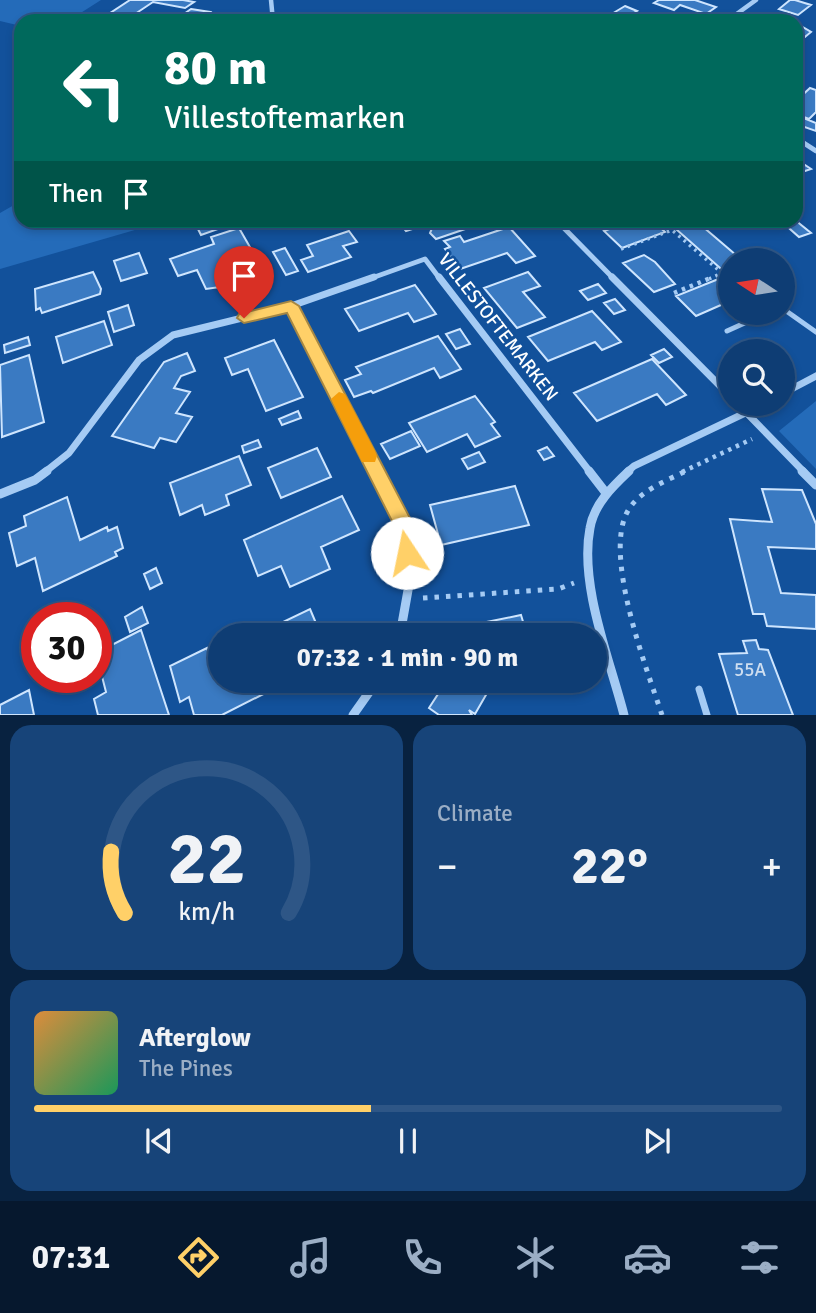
<!DOCTYPE html>
<meta charset="utf-8">
<style>
:root{--surface:#0e3d74;--page:#174479;--text:#f1f3f6;--muted:#9baec5;--line:#2e5686;--accent:#ffd068}
body{margin:0;font-family:Signika,sans-serif;background:var(--page);color:var(--text);height:100vh;display:flex;flex-direction:column;font-size:26px;white-space:nowrap}
*{box-sizing:border-box;margin:0}
p{font-size:23px;color:var(--muted)}
.icon{flex:none;width:38px;height:38px;fill:none;stroke:currentColor;stroke-width:2;stroke-linecap:round;stroke-linejoin:round}
.map{position:relative;height:715px;overflow:hidden}
.sheet{display:flex;flex-direction:column;gap:10px;padding:10px;background:#082240;flex:1}
.sheet>*{flex:none}
.banner{position:absolute;left:14px;top:14px;width:789px;height:214px;border-radius:21px;box-shadow:0 4px 10px #0003,0 0 0 2px var(--line);background:#00695c;color:#fff;overflow:hidden}
.needle{width:46px;rotate:282deg}
.buttons{position:absolute;left:718px;top:248px;display:grid;gap:14px}
.buttons a{display:grid;place-items:center;width:77px;height:77px;border-radius:50%;background:var(--surface);box-shadow:0 4px 10px #0003,0 0 0 2px var(--line);font-size:35px}
.speed{position:absolute;left:21px;top:602px;display:flex;gap:14px;font-size:35px;font-weight:700;text-align:center}
.speed>*{display:grid;place-content:center;width:91px;height:91px;border-radius:50%;background:var(--surface);box-shadow:0 4px 10px #0003,0 0 0 2px var(--line);line-height:1}
.speed .limit{border:10px solid #d22;background:#fff;color:#111}
.pin{position:absolute;display:grid;place-items:center;width:60px;height:60px;color:#fff;margin:-72px -30px;border-radius:50% 50% 50% 0;rotate:-45deg;box-shadow:0 0 7px #0007}
.pin .icon{rotate:45deg}
.me{position:absolute;width:77px;margin:-38px;rotate:349deg;stroke-linejoin:round;filter:drop-shadow(0 0 5px #0008)}
.turn{display:flex;align-items:center;gap:24px;height:147px;padding:0 35px;font-size:32px}
.turn .icon{width:91px;height:91px;stroke-width:2.5}
.turn b{display:block;font-size:49px;line-height:60px}
.then{display:flex;align-items:center;height:66px;padding:0 35px;background:#0003;gap:14px;font-size:26px}
.big{font-size:52px;font-weight:700;line-height:1.1}
.sheet .tile{flex:1;display:flex;flex-direction:column;justify-content:center;gap:10px;min-width:0;padding:0 24px;border-radius:21px;background:var(--page)}
.sheet .dial{align-items:center;gap:0}
.dial svg{height:182px;overflow:visible;fill:none;stroke:var(--line);stroke-width:7;stroke-linecap:round;text-anchor:middle}
.dial text{fill:var(--text);stroke:none}
.song{display:flex;align-items:center;gap:21px}
.cover{width:84px;height:84px;border-radius:10px;background:linear-gradient(135deg,hsl(30 70% 55%),hsl(150 70% 35%))}
.played{height:7px;border-radius:4px;background:linear-gradient(90deg,var(--accent) 45%,var(--line) 45%)}
.keys{display:flex;justify-content:space-around;direction:ltr}
.heat{display:flex;justify-content:space-between;align-items:center;font-size:38px;direction:ltr}
.sheet .tiles{flex:1;display:grid;gap:10px;grid-template-columns:1fr 1fr}
.tile:last-child{grid-column:span 2}
.trip{position:absolute;left:208px;top:623px;width:399px;height:70px;border-radius:35px;background:var(--surface);box-shadow:0 4px 10px #0003,0 0 0 2px var(--line);font-weight:700;line-height:70px;text-align:center}
.tabs{display:flex;height:112px;justify-content:space-around;align-items:center;background:#06182e;color:var(--muted)}
.tabs .icon{width:49px;height:49px}
.tabs .current{color:var(--accent)}
.tabs b{font-size:32px;color:var(--text)}
.map>svg:first-child{display:block}
.green{fill:#246bb9}
.building{fill:#3a7ac2;stroke:#cee5fe;stroke-width:2}
.lines{fill:none;stroke-linecap:round;stroke-linejoin:round}
.path-far2{stroke:#a5cbf4;stroke-width:3.5;stroke-dasharray:2.5 4.5;stroke-linecap:butt}
.path-far1{stroke:#a5cbf4;stroke-width:4.5;stroke-dasharray:3.5 5;stroke-linecap:butt}
.path{stroke:#a5cbf4;stroke-width:5;stroke-dasharray:4.5 7;stroke-linecap:butt}
.service-far1{stroke:#a5cbf4;stroke-width:5}
.service{stroke:#a5cbf4;stroke-width:7}
.minor-far3{stroke:#a5cbf4;stroke-width:4.5}
.minor-far2{stroke:#a5cbf4;stroke-width:5}
.minor-far1{stroke:#a5cbf4;stroke-width:7}
.minor{stroke:#a5cbf4;stroke-width:9}
.route{fill:#ffd068;stroke:#a68744;stroke-width:2}
.slow{fill:#f59e0b}
.labels{text-anchor:middle;dominant-baseline:central;stroke-width:5;stroke-linejoin:round;paint-order:stroke}
.street-label{font-size:19px;fill:#fff;stroke:#12519b}
.near-number-label{font-size:19px;fill:#cedef0}
</style>
<div class="map">
<svg width="816" height="715" viewBox="0 0 816 715">
<rect width="100%" height="100%" fill="#12519b"/>
<path class="green" d="M0 0H101L68 21H21V26L0 21Z
M21 201V220L166 221 0 269V213Z
M816 401V469L779 431Z"/>
<path class="building" d="M130 0H183L194 2 185 8 153 2 129 18 141 21H98Z
M659 0H695L716 7 706 14 680 5 674 10 654 3Z
M790 0H795L811 5 798 15 779 9Z
M625 6 637 11 622 20 610 15Z
M191 9 210 12 199 21H174Z
M796 23 811 32 800 41 796 39Z
M810 88 816 90V112L809 119 796 114V101Z
M796 115 816 123V131L796 124Z
M796 159 811 169 796 174Z
M397 220H481L483 223 436 239 430 233 433 226 431 223 406 231Z
M634 220H652L665 232 622 248 604 231Z
M672 220H695L743 261H730L728 275 668 222Z
M795 220 811 233 799 237 781 221Z
M214 222 218 229 201 235 197 227Z
M509 227 535 256 516 263 507 253 460 269 445 249 450 247 444 241 460 236 464 242Z
M239 228 251 249 227 256 238 278 229 280 227 286 206 289 197 270 178 276 170 259 214 244 211 237Z
M349 231 357 242 343 246 351 257 308 272 301 260 313 256 307 245Z
M285 248 298 271 286 275 273 252Z
M139 253 147 273 121 281 114 261Z
M644 255 655 262 675 284 654 292 623 263Z
M93 272 101 289 100 294 42 313 40 308 36 310 35 289Z
M528 272 540 286 523 292 545 317 517 328 484 288Z
M721 278 730 285V301L696 316 676 296Z
M598 284 606 293 588 300 580 291Z
M415 285 436 314 414 322 408 313 359 331 345 309Z
M615 299 625 310 614 314 604 303Z
M128 305 134 325 114 332 108 312Z
M592 311 621 342 602 350 595 342 548 361 528 337Z
M104 321 112 345 63 363 56 337Z
M460 329 470 344 456 349 446 334Z
M438 336 461 369 440 378 434 368 373 393 371 391 354 397 345 380 361 374 356 367Z
M28 337 30 345 5 353 4 345Z
M274 340 303 397 266 411 248 369 232 375 225 358Z
M664 349 672 357 659 363 651 355Z
M187 353 195 371 181 376 174 388 190 392 176 413 192 417 176 442 160 438 154 448 112 436 164 362Z
M29 355 44 422 2 437 0 365Z
M652 359 686 395 666 405 657 394 597 421 574 393Z
M475 396 495 422 491 424 500 436 475 447 467 434 427 452 409 423Z
M298 411 301 418 282 425 279 419Z
M411 431 420 446 390 459 381 444Z
M258 440 261 447 244 453 242 446Z
M547 447 554 456 544 460 538 451Z
M317 448 331 477 281 498 268 468Z
M479 452 485 462 468 469 462 459Z
M239 456 251 485 226 495 229 505 205 515 202 505 180 515 170 483Z
M515 486 529 525 441 545 430 505Z
M762 489 802 490 816 524V549L768 547 781 593 816 595V629L767 626 764 614H753L730 519 772 522Z
M342 496 359 530 321 547 330 569 290 587 281 566 258 576 244 540Z
M67 497 80 540 107 527 108 531 117 527 123 548 115 552 117 556 43 591 35 558 17 566 9 533 26 526 24 516Z
M156 568 162 583 150 589 144 574Z
M142 607 148 623 130 632 125 617Z
M310 609 321 635H256Z
M521 615 527 635H461L467 626Z
M141 630 169 715H98L94 699 106 692 96 653Z
M756 640 759 649 768 650 793 715H738L719 654 747 653 743 641Z
M207 648 210 658 220 652V681H289L222 715H194L189 697 180 702 170 666Z
M434 681H494L475 714 469 710 472 715H439L429 708 440 691 431 685Z
M29 690 34 715H0V705Z"/>
<g class="lines">
<path class="path-far2" d="M621 249 672 230 729 279
M709 279 722 273"/>
<path class="path-far1" d="M727 277 730 279
M674 293 713 277
M682 472 752 439"/>
<path class="path" d="M423 598 558 589 574 583
M662 715C647 669 599 547 631 506 644 489 668 480 686 471"/>
<path class="service-far1" d="M782 308 816 332
M727 331 767 313"/>
<path class="service" d="M699 689 707 715"/>
<path class="minor-far3" d="M271 0 273 21
M727 21 756 0"/>
<path class="minor-far2" d="M796 138 816 151
M556 220 614 279
M369 279 425 259 440 279"/>
<path class="minor-far1" d="M439 277 590 472
M612 277 730 396
M291 306 376 472
M782 394 816 376
M738 404 804 472
M45 472 69 453 139 360 173 335 291 306 374 277
M627 472 634 466 764 404"/>
<path class="minor" d="M376 471 404 526 410 579 400 635
M589 471 606 493
M802 471 816 485
M0 494 35 480 47 471
M353 715 377 681
M624 715C610 660 579 585 590 528 594 504 613 486 629 471"/>
</g>
<path class="route" d="M291 301 299 306 411 520 417 553 414 559 407 562 400 559 395 527 287 313 244 323 237 318 239 314Z"/>
<path class="slow" d="M339 392 345 394 375 451 377 456 375 462H362L331 399Z"/>
<g class="labels">
<g class="street-label">
<text transform="translate(498 327) rotate(52)">VILLESTOFTEMARKEN</text>
</g>
<g class="near-number-label">
<text x="750" y="670">55A</text>
</g>
</g>
</svg>
<div class="buttons">
<a><svg class="needle" viewBox="-14 -14 28 28"><path d="M0-13l5 13h-10z" fill="#e53935"/><path d="M0 13l5-13h-10z" fill="#9baec5"/></svg></a>
<a><svg class="icon" aria-label="search" viewBox="0 0 24 24"><circle cx="10" cy="10" r="6"/><path d="M15 15l6 6"/></svg></a>
</div>
<div class="speed"><div class="limit">30</div></div>
<div class="pin" style="left:244px;top:318px;background:#d93025"><svg class="icon" aria-label="arrive" viewBox="0 0 24 24"><path d="M6 21V4h12l-3 4 3 4H6"/></svg></div>
<svg class="me" style="left:407px;top:553px" viewBox="-20 -20 40 40"><circle r="19" fill="#fff"/><path d="M0-13L10 11 0 6-10 11z" fill="#ffd068"/></svg>
<div class="trip">07:32 · 1 min · 90 m</div>
<div class="banner">
<div class="turn"><svg class="icon" aria-label="left" viewBox="0 0 24 24"><path d="M17 20v-9H6M10 6l-5 5 5 5"/></svg><div><b>80 m</b>Villestoftemarken</div></div>
<div class="then">Then<svg class="icon" aria-label="arrive" viewBox="0 0 24 24"><path d="M6 21V4h12l-3 4 3 4H6"/></svg></div>
</div>
</div>
<section class="sheet">
<div class="tiles">
<div class="tile dial"><svg viewBox="0 0 100 80">
<path d="M14 69A42 42 0 1 1 86 69"/>
<path d="M14 69A42 42 0 0 1 8 42" stroke="#ffd068"/>
<text x="50" y="56" font-size="32" font-weight="700">22</text>
<text x="50" y="72" font-size="11">km/h</text>
</svg></div>
<div class="tile"><p>Climate</p>
<div class="heat"><a>−</a><b class="big">22°</b><a>+</a></div>
</div>
<div class="tile">
<div class="song"><i class="cover"></i><div><b>Afterglow</b><p>The Pines</p></div></div>
<div class="played"></div>
<div class="keys"><svg class="icon" aria-label="previous" viewBox="0 0 24 24"><path d="M18 5L8 12l10 7zM5 5v14"/></svg><svg class="icon" aria-label="pause" viewBox="0 0 24 24"><path d="M8 5v14M16 5v14"/></svg><svg class="icon" aria-label="next" viewBox="0 0 24 24"><path d="M6 5l10 7-10 7zM19 5v14"/></svg></div>
</div>
</div>
</section>
<nav class="tabs">
<b>07:31</b>
<svg class="icon current" aria-label="directions" viewBox="0 0 24 24"><path d="M12 3l9 9-9 9-9-9zM9 14v-3h6M13 9l2 2-2 2"/></svg>
<svg class="icon" aria-label="music" viewBox="0 0 24 24"><path d="M9 18V5l10-2v13"/><circle cx="6" cy="18" r="3"/><circle cx="16" cy="16" r="3"/></svg>
<svg class="icon" aria-label="phone" viewBox="0 0 24 24"><path d="M5 4h4l2 5-3 2q2 4 5 5l2-3 5 2v4C11 20 4 13 5 4z"/></svg>
<svg class="icon" aria-label="climate" viewBox="0 0 24 24"><path d="M12 3v18M4 7l16 10M4 17L20 7"/></svg>
<svg class="icon" aria-label="car" viewBox="0 0 24 24"><path d="M5 17H2v-5l4-1 3-4h7l3 4 3 1v5h-3M9 17h6M6 11h13"/><circle cx="7" cy="17" r="2"/><circle cx="17" cy="17" r="2"/></svg>
<svg class="icon" aria-label="filters" viewBox="0 0 24 24"><path d="M4 7h16M4 17h16"/><circle cx="9" cy="7" r="2"/><circle cx="15" cy="17" r="2"/></svg>
</nav>
